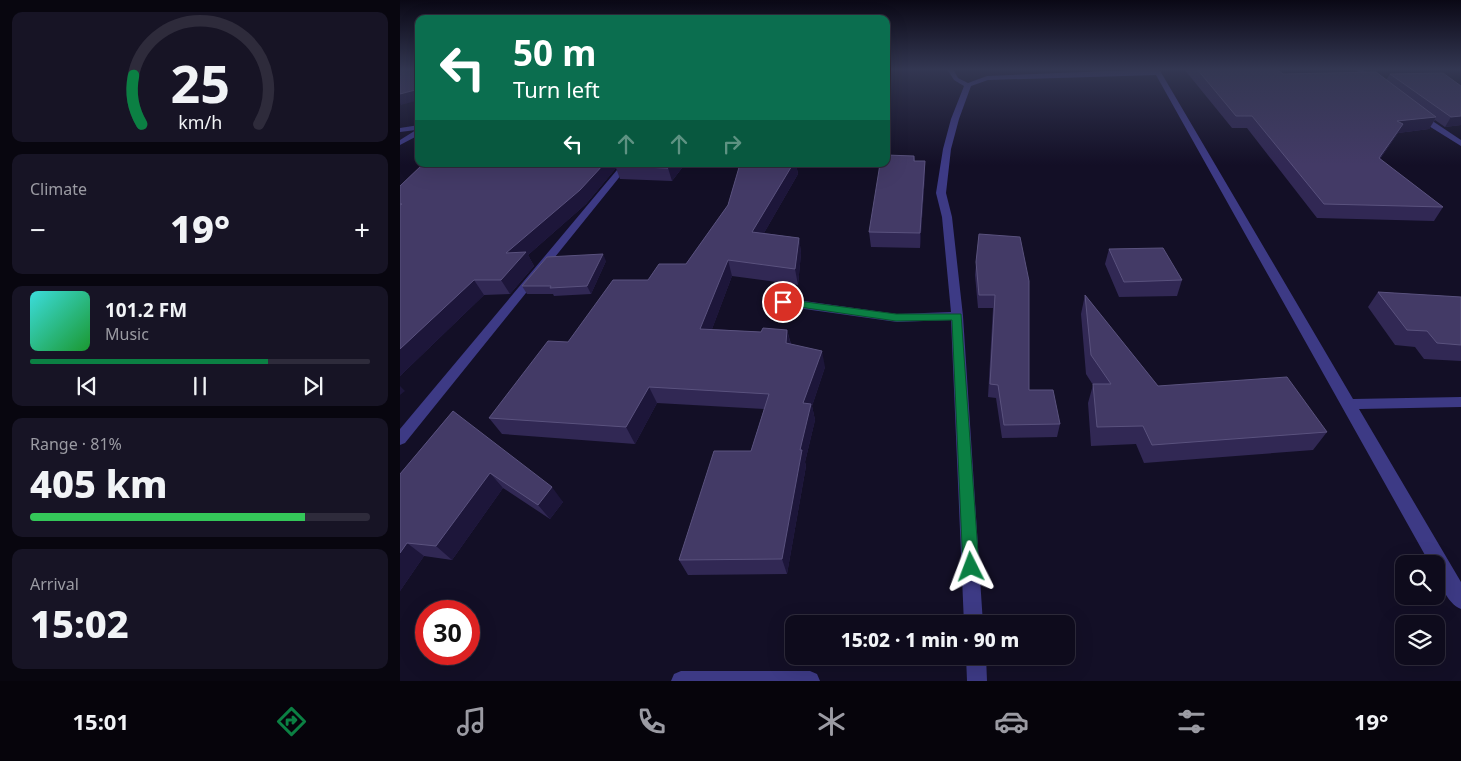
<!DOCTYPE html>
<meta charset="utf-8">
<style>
:root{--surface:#0e0b1c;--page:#171425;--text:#f1f3f6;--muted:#9b9ba3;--line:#2e2b3b;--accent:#0b8043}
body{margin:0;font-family:"Noto Sans",sans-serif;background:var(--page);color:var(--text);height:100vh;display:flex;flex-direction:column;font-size:19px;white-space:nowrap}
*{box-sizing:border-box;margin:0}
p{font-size:16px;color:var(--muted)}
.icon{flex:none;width:28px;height:28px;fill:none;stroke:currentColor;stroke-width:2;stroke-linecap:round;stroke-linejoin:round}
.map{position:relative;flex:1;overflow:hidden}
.panel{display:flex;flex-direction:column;gap:12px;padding:12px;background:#08060f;width:400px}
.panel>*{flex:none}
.guide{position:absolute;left:15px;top:15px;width:475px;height:152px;border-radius:10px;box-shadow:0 5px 20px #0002,0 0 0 1px var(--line);background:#0b6e4f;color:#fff;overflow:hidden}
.controls{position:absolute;left:995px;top:555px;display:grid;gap:10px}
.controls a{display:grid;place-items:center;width:50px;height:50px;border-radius:10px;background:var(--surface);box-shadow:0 5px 20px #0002,0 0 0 1px var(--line);font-size:25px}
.speed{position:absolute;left:15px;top:600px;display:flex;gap:10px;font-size:25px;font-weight:700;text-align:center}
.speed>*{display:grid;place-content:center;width:65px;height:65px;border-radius:50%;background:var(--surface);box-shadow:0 5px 20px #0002,0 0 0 1px var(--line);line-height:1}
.speed .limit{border:8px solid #d22;background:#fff;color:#111}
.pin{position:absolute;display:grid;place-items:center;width:42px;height:42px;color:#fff;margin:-21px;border:2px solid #fff;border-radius:50%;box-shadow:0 1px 5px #0007}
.me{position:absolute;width:55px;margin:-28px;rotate:357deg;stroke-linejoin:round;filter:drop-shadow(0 0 4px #0008)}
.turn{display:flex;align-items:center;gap:18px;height:105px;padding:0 15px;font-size:22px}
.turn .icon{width:65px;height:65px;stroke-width:2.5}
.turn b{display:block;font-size:35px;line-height:42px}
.lanes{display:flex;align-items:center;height:48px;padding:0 15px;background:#0003;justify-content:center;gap:25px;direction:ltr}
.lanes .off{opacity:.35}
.big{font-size:38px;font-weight:800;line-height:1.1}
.panel .widget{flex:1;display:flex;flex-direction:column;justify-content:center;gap:8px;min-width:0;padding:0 18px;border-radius:10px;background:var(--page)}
.panel .dial{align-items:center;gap:0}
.dial svg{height:130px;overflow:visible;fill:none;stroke:var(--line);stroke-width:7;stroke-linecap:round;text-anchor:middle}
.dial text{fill:var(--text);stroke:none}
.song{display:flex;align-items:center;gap:15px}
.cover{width:60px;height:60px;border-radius:8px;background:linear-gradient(135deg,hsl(180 70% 55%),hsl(130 70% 35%))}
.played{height:5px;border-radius:2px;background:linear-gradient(90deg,var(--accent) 70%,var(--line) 70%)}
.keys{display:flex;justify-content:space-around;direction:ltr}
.heat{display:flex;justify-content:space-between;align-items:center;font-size:28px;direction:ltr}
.charge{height:8px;border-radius:4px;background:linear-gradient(90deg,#34c759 81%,var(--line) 0)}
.trip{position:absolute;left:385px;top:615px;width:290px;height:50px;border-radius:10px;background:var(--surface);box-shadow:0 5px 20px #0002,0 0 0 1px var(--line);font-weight:800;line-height:50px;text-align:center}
.tabs{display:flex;height:80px;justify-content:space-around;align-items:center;background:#06040b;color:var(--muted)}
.tabs .icon{width:35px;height:35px}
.tabs .selected{color:var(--accent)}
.tabs b{font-size:22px;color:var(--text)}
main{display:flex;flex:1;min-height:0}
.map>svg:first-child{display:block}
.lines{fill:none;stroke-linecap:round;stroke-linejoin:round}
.minor{fill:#3d3a85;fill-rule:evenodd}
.wall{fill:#312854}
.shaded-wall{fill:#1d163a}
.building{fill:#433a66;stroke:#5a527e}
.route{fill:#0b8043;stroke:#07532c}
</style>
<main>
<section class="panel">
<div class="widget dial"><svg viewBox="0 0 100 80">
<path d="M14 69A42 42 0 1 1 86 69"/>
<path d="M14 69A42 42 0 0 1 9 39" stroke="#0b8043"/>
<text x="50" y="56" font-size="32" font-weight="700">25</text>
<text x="50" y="72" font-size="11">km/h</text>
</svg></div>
<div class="widget"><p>Climate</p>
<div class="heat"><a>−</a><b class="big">19°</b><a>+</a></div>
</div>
<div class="widget">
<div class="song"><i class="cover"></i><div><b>101.2 FM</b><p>Music</p></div></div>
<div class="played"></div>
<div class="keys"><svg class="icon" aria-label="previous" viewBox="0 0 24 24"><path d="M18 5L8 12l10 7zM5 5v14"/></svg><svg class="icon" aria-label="pause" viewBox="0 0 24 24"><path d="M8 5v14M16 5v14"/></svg><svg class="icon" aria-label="next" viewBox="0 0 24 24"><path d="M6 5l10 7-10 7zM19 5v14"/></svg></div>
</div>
<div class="widget"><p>Range · 81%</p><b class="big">405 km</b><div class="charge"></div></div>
<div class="widget"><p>Arrival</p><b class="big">15:02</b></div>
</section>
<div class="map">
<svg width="1061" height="681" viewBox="0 0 1061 681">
<rect width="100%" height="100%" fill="#130f26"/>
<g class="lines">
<path class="minor" d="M547 69H553L558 78 568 83 587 76 759 69 953 399 1061 397V407L959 409 1061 582V609C1047 604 1036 578 1036 564H1030L756 75 588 80 571 86 559 119 551 149 546 193 552 217 563 316 583 624H564L551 320 497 322 383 306 377 302 383 298 497 314 551 312 542 217 536 193 543 149 551 119 564 86 554 80Z
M954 69H962L979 82 974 83Z
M1016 114H1022L1061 140V146L1016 118Z
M19 125V135L0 145V140L16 130 0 132V128Z
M222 164H230L5 443 0 445V429Z
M566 656H586L587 681H567Z
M281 671H410L417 674 420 681H271L274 674Z"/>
</g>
<path class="wall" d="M784 69H877L883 74 986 80 990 74 1061 86V125L1045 127 1035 120 1029 129 998 133 980 159 1043 207 1034 221 917 218 847 128H832Z
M514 156 515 161H525V175L520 248 471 247 469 232Z
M23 164H285L272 181 220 179 216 168 186 204 128 255 134 266 110 294 84 295 0 376V186Z
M340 164H396L398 174 364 233 399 238 401 253 398 285 332 276 312 329 361 332 387 330 391 344 425 367 412 406 415 420 405 462 406 466 387 574 288 575 279 560 351 451 364 409 257 403 235 444 102 434 89 418 168 342 248 280 286 264 328 205Z
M579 234 629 390 660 424 657 437 602 438 596 398 588 397 593 308H578L575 275Z
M709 249 782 280 777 296 719 297 705 264Z
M206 261 191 294 154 296 153 294H127L122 286Z
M978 292 1061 297V361L1024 359 1015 347 995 345 968 307Z
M685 295 758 386 927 432 913 450 744 463 736 444 691 446 688 403 693 385 686 374 681 314Z
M53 411 163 502 150 519 103 488 52 560 24 556 0 591V474Z"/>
<path class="shaded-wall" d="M19 89V100L1 105 0 103V94Z
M1061 116V125L1045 127 1051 117Z
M1036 117 1029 129 998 133 971 171 997 121Z
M525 161V175L520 248V233Z
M204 164H220L215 166 216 168 186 204 128 255 134 266 110 294 101 280 106 253Z
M271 164H285L272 181 268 168Z
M393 164H396L398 174 356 247 352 232Z
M399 238 401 253 398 285 395 269Z
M203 254 206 261 191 294 187 286Z
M328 260 332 276 306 345 300 329Z
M74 280 84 295 0 376V349Z
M387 330 391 346 386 343Z
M422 351 425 367 412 406 415 420 405 462 406 466 387 574 382 559 400 450 403 403Z
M0 386 5 391 0 395Z
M249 387 257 403 235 444 226 427Z
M90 473 103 488 52 560 36 546Z
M152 487 163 502 150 519 138 505Z
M7 543 24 556 0 591V553Z"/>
<path class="building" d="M0 69H19V89L0 94Z
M797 69H877L883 74 976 72 1036 117 997 121 1003 124 979 158 1043 207 924 204 852 116H836Z
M1043 73 1061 86V116L1051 117 990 74Z
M486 155 514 156V161H525L520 233 469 232 480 164H486Z
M23 164H204L180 190 106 253 126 252 101 280H74L0 349V205L2 204H0V186Z
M217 164H271L268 168 215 166Z
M340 164H393L352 232 399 238 395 269 328 260 300 329 361 332 363 328 387 330 386 343 422 351 403 403 411 404 400 450H402L382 559 279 560 314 451H351L369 394 249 387 226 427 89 418 148 341 168 342 213 280H248L259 264H286L328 205Z
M579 234 620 237 629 281V390H653L660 424 604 425 598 385 590 384 595 295H579L576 262Z
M763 248 782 280 724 282 709 249Z
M203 254 187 286 150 288 151 286H122L147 257Z
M978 292 1061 297V345L1037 343 1027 331 1007 330Z
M685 295 758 386 887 377 927 432 752 445 743 426 697 427 693 384H711L691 355Z
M53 411 152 487 138 505 90 473 36 546 7 543 0 553V474Z"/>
<linearGradient id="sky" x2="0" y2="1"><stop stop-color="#0a0815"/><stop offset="0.42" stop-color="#333752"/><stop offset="1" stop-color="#333752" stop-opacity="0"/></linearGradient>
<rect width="1061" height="165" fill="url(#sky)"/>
<path class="route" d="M383 299 496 314H561L579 567 577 572 571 575 565 572 563 567 552 320 496 321 379 304 377 302Z"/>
</svg>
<div class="controls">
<a><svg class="icon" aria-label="search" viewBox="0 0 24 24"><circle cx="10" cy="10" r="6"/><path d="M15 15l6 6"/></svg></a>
<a><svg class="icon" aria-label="layers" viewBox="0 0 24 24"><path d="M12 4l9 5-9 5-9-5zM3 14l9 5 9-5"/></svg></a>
</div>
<div class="speed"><div class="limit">30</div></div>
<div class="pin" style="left:383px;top:302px;background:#d93025"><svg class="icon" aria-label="arrive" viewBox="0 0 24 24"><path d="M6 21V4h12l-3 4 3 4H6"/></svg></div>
<svg class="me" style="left:571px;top:567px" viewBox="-20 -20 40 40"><path d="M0-17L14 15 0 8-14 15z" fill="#0b8043" stroke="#fff" stroke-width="4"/></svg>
<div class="trip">15:02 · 1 min · 90 m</div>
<div class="guide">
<div class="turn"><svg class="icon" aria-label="left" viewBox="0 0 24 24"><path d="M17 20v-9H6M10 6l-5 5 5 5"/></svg><div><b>50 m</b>Turn left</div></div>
<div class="lanes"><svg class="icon" aria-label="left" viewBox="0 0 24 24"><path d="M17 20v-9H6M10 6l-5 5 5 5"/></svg><svg class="icon off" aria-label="ahead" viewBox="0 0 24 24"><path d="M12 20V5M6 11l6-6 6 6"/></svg><svg class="icon off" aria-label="ahead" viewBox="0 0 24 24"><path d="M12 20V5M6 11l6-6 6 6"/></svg><svg class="icon off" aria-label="right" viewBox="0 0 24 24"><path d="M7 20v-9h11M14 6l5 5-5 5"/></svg></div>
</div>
</div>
</main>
<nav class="tabs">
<b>15:01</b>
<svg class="icon selected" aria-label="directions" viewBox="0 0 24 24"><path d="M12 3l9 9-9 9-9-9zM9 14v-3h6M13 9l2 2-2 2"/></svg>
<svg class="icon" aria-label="music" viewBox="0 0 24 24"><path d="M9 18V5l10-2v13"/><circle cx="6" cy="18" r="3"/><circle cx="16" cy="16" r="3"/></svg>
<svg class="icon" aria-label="phone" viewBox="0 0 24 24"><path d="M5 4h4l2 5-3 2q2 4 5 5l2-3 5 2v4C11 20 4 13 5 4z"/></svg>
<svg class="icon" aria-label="climate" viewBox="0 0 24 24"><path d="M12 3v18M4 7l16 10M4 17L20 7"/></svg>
<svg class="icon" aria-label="car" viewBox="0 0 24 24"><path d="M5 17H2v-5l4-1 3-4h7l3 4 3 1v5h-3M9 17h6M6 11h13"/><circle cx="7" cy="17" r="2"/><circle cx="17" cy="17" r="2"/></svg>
<svg class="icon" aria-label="filters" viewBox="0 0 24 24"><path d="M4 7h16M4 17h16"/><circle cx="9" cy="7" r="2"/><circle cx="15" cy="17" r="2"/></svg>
<b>19°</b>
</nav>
